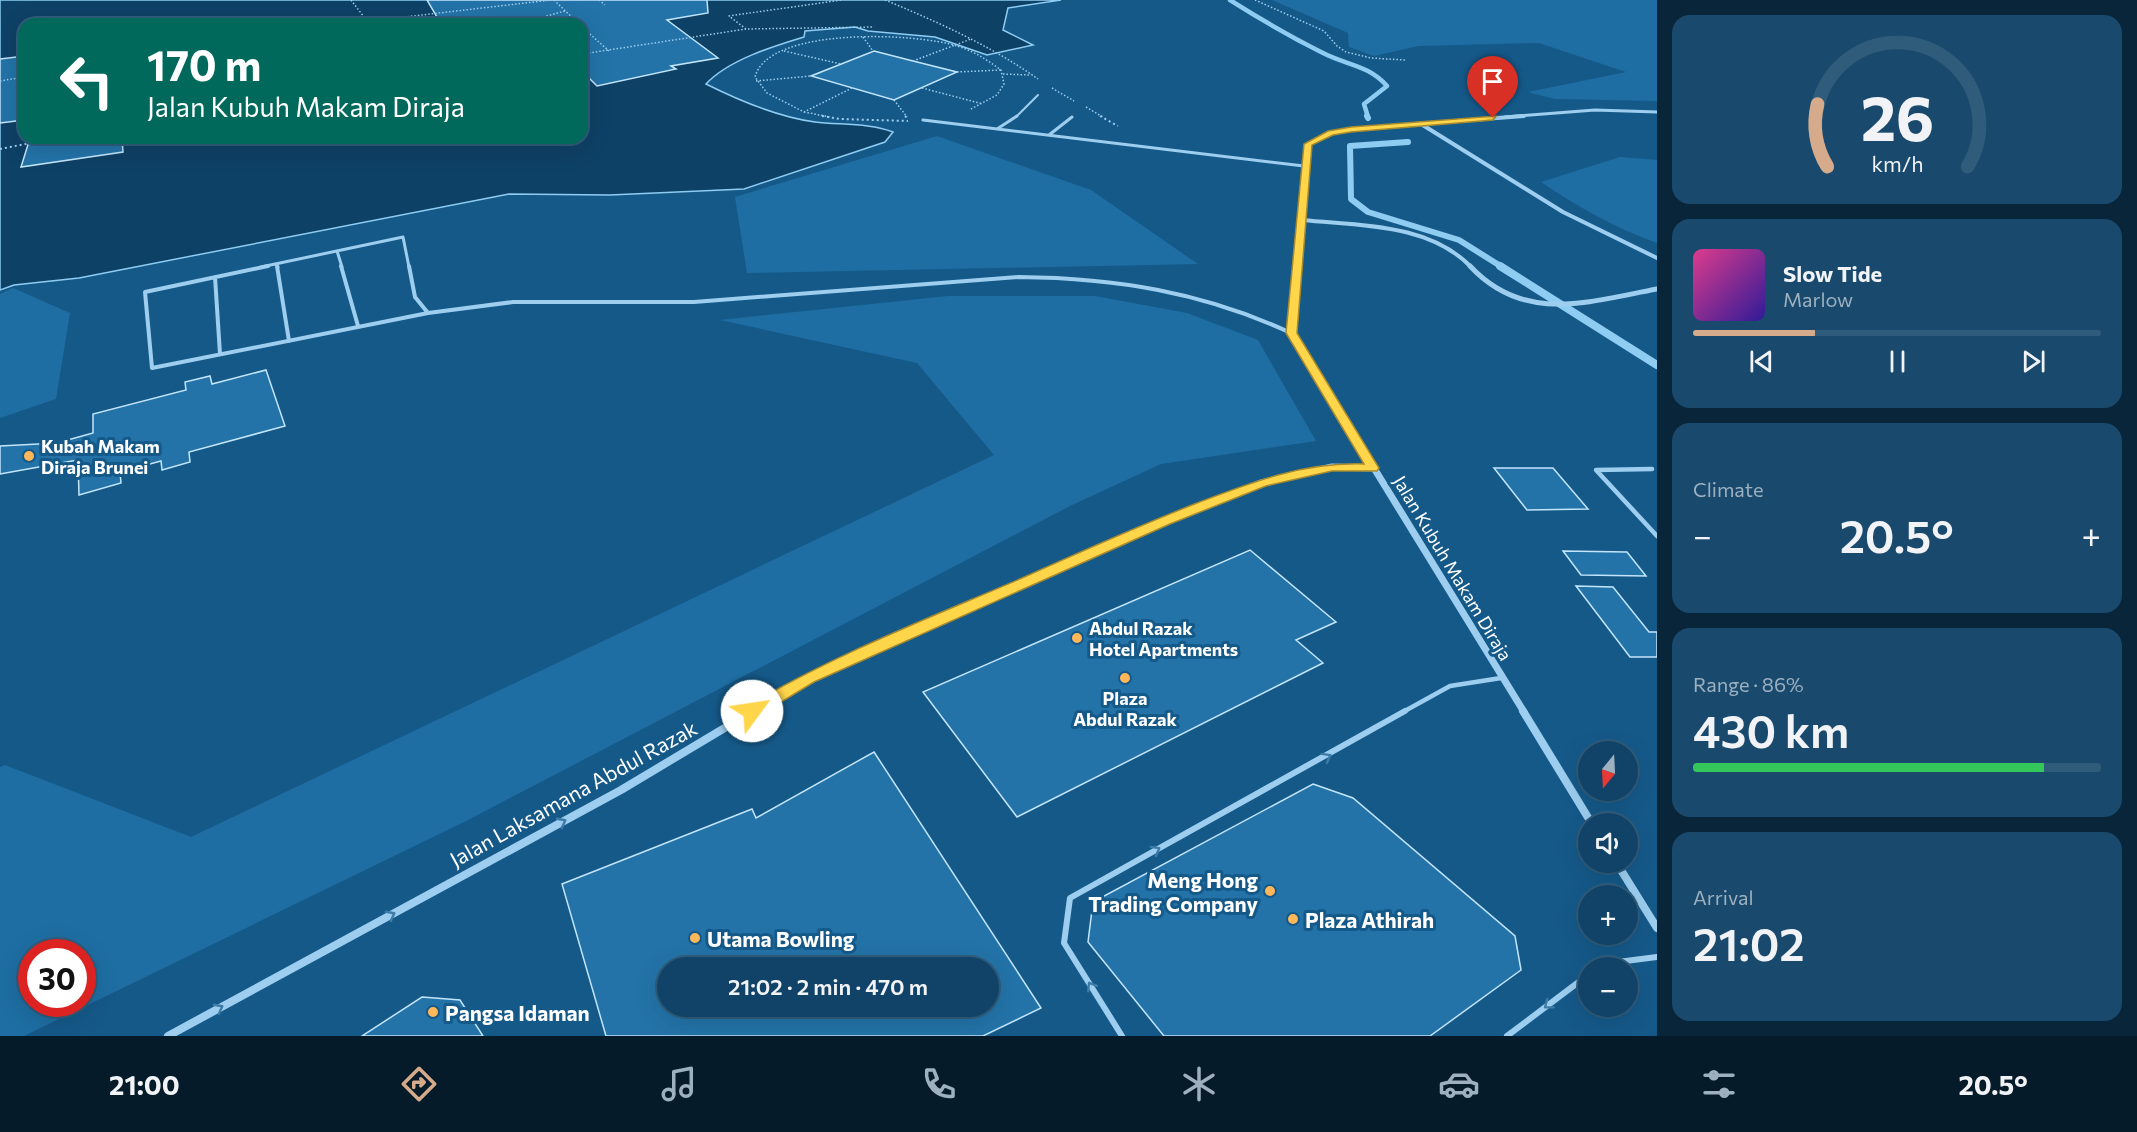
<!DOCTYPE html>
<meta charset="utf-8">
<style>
:root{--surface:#104367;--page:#194a6d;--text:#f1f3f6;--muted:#9cb0c0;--line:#305c7b;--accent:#d6ab8b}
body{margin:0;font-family:Commissioner,sans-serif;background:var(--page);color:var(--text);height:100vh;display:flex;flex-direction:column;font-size:22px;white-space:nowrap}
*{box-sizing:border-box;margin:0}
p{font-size:20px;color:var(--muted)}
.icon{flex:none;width:33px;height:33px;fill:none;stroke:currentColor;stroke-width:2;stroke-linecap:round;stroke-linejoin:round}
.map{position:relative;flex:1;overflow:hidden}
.side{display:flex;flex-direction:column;gap:15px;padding:15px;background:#092539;width:480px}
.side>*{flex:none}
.guide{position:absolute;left:18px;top:18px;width:570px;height:126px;border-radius:18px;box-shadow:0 6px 24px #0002,0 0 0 2px var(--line);background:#00695c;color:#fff;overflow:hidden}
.needle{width:39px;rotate:198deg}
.tools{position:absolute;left:1578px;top:741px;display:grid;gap:12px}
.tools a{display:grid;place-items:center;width:60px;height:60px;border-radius:50%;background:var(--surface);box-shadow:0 6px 24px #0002,0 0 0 2px var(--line);font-size:30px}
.speed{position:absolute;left:18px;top:939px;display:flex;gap:12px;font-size:30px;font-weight:700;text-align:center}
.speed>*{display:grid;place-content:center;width:78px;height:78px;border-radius:50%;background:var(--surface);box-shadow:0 6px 24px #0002,0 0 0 2px var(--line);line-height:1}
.speed .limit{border:9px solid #d22;background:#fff;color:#111}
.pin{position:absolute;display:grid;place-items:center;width:51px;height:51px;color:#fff;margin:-62px -26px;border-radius:50% 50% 50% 0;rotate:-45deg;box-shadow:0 0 6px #0007}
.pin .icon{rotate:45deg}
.me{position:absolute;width:66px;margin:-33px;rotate:59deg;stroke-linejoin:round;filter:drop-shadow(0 0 4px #0008)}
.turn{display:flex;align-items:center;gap:21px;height:126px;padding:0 30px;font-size:27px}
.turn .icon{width:78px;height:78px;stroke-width:2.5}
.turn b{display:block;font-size:42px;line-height:51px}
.big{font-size:45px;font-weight:600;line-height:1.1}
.side .card{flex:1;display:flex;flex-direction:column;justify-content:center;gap:9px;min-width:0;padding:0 21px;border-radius:18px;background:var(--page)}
.side .dial{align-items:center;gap:0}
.dial svg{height:156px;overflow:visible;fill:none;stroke:var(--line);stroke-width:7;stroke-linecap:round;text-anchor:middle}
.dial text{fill:var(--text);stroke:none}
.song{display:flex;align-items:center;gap:18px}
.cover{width:72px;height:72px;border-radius:9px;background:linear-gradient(135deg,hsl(330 70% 55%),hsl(250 70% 35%))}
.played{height:6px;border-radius:3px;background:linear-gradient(90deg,var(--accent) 30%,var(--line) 30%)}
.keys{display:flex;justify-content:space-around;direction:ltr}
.heat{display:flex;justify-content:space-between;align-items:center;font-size:33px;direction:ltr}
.charge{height:9px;border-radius:4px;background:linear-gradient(90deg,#34c759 86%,var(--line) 0)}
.trip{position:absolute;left:657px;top:957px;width:342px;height:60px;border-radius:30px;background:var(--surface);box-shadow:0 6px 24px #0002,0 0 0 2px var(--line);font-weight:600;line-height:60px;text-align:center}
.tab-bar{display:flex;height:96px;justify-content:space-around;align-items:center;background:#061b29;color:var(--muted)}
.tab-bar .icon{width:42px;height:42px}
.tab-bar .current{color:var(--accent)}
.tab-bar b{font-size:27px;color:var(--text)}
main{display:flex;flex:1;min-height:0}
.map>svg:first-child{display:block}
.green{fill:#1e6ea3;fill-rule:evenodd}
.water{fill:#0e4166;stroke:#8fccf2;stroke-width:1.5;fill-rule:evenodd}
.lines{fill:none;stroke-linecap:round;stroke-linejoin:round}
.stream-far2{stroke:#8fccf2;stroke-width:4.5}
.stream-far1{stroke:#8fccf2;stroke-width:6}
.stream{stroke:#8fccf2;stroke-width:8}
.building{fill:#2373a8;stroke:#c3e5fb;stroke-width:1.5;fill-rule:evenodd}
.path-far1{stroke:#9dceef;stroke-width:1.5;stroke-dasharray:1.5 2;stroke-linecap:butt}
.path{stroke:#9dceef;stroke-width:2;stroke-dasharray:2 3;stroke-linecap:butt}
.service-far4{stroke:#9dceef;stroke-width:2}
.service-far3{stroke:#9dceef;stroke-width:3}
.service-far2{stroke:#9dceef;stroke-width:4}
.service-far1{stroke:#9dceef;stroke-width:4.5}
.service{stroke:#9dceef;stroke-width:6}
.minor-far4{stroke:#9dceef;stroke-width:3}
.minor-far3{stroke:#9dceef;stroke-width:4}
.minor-far2{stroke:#9dceef;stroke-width:5}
.minor-far1{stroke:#9dceef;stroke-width:7}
.minor{stroke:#9dceef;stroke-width:8}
.oneway{stroke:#3e7ca8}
.route{fill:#ffd54a;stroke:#a68a30;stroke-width:1.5}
.poi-dot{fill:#ffb75a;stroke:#155989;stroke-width:2}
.labels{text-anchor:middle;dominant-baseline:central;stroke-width:6;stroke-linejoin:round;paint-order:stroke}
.poi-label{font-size:18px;font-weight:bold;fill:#fff;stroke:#155989;text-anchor:start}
.street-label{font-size:18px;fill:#fff;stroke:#155989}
.near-street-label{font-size:21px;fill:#fff;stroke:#155989}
.near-poi-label{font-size:21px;font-weight:bold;fill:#fff;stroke:#155989;text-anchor:start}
</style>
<main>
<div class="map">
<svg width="1657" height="1036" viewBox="0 0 1657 1036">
<rect width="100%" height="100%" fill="#155989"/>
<path class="green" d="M1272 0H1657V101L1555 99 1528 92 1626 72 1539 43 1418 46 1374 56 1349 47 1348 33Z
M937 136 1091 190 1198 264 747 273 735 197Z
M1620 157 1657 160V243C1615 228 1578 207 1541 182Z
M13 288 70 313 56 399 0 418V294Z
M948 296H1095L1187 313 1258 340 1316 441 1161 464 1070 506 466 821 24 1036H0V767L5 765 191 837 994 455 917 363 720 320ZM82 952V1004H32V952Z"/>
<path class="water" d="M0 0H1061L1008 8 1003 30 1033 45 987 55 935 37 868 31 855 27 805 31 804 37C774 46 728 60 706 84 740 101 777 117 815 122 840 125 870 123 893 132L885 142 744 189 610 195 509 194 79 278 14 285 0 290ZM24 24H582V138H24Z"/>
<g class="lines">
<path class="stream-far2" d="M1230 0C1260 19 1291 37 1323 53 1346 65 1369 65 1387 86L1364 104 1368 117"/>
<path class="stream-far1" d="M1367 116 1368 118
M1408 142 1350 146 1351 199 1368 212 1459 240 1502 267"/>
<path class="stream" d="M1500 266 1657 365"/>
</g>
<path class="building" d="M427 0H707L708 13 667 20 718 58 671 66 676 69 597 86 582 71V24H441Z
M874 51 913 61 957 72 894 100 811 76Z
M24 56V120L0 123V59Z
M30 138H122L123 152 21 167Z
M266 370 285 426 189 452 190 462 162 470 161 461 120 472 121 483 79 495 78 460 0 474V446L57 443 93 433V414L186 390 185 382 210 376 212 384Z
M1494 468H1553L1588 509 1527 510Z
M1250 550 1336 622 1296 640 1323 663 1017 817 923 692Z
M1563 551 1627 552 1646 576 1581 575Z
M1576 586 1613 587 1649 632H1657V657H1630Z
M874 752 1041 1008 983 1036H606L562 884 752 809 756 818ZM668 968H988V1006H668Z
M1313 784 1353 798 1515 936 1521 970 1430 1036H1164L1088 942 1093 902Z
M422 997 460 1000 483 1036H362Z"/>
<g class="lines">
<path class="path-far1" d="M351 0 367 21 396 18
M554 0 579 24
M599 0 605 5
M841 0 729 16 746 29 874 27
M885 0C938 22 991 46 1038 79
M1255 0 1324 31 1337 46 1346 52 1371 58 1405 60
M543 17 565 11
M228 24 229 19
M397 24 396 18 551 0
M582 27 609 51
M863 37 873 51
M784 51 841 64
M582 54 746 29
M913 61 971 39
M957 72 1001 70
M1003 74 1030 75
M0 81 24 77
M756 81 811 76
M852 88 804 112 767 93 755 77C768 26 918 33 957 46 974 51 987 60 1001 70L1004 84 997 95 971 109
M922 88 983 104
M1052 88 1074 101
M894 100 907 117
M1086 107 1103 117
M804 112 830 117"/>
<path class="path" d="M822 116 840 119 908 121
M905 116 908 119
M1100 116 1118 126
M198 138H202
M0 149 56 138"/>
<path class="service-far4" d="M1016 117 1038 95"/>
<path class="service-far3" d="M923 120 1304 166
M997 129 1017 116
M1049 135 1072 117
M337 251 342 267
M277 264 278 267
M261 267 403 237 409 267"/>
<path class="service-far2" d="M268 266 145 292 152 368 428 313
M277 266 289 341
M341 266 358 326
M409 266 415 297 428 313
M215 277 220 354
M428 313 513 302H694L1019 277C1115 278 1203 292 1291 333"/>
<path class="service-far1" d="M1652 469 1596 470 1657 536
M1403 712 1450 686 1501 678"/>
<path class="service" d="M1603 968 1610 963 1657 957
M1122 1036 1064 943 1070 898 1405 711
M1507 1036 1588 975"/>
<path class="minor-far4" d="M1505 117 1595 110 1657 112"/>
<path class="minor-far3" d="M1421 124 1563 212 1657 258
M1303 220C1360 226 1429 223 1471 267
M1297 267 1308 144 1331 133 1351 129 1524 116"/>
<path class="minor-far2" d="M1297 266 1291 333 1370 461
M1470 266C1524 324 1588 302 1657 289"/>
<path class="minor-far1" d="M1369 460 1524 712
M750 712 808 678 1165 521 1261 483 1332 467 1373 468"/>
<path class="minor" d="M1523 711 1592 824
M1616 862 1657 928
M168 1036 621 790 753 711"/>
</g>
<defs><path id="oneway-chevron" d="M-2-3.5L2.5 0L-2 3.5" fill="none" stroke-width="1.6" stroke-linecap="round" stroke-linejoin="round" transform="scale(1.5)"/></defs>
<g class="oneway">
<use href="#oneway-chevron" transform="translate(1327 757) rotate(-29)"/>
<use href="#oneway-chevron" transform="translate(562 822) rotate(-28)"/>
<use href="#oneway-chevron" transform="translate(1156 850) rotate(-29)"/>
<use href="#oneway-chevron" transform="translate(391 915) rotate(-28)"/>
<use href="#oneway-chevron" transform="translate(1091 986) rotate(-122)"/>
<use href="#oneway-chevron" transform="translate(1548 1005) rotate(143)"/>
<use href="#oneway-chevron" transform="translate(219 1008) rotate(-28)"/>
</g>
<path class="route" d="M1496 116 1493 120 1351 132 1333 135 1312 145 1297 333 1379 468 1377 471H1332L1266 486 1170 524 814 682 758 716H746L744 711 746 707C833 655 929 618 1022 578 1080 552 1138 526 1197 503 1252 482 1304 462 1364 464L1286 333 1304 144 1328 131 1351 127Z"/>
<g class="poi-dot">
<circle cx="29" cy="456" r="6"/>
<circle cx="1077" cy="638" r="6"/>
<circle cx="1125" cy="678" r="6"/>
<circle cx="1270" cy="891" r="6"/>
<circle cx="1293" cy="919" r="6"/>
<circle cx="695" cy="938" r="6"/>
<circle cx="433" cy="1012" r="6"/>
</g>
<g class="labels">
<g class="poi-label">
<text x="41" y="446">Kubah Makam<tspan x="41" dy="21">Diraja Brunei</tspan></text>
<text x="1089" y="628">Abdul Razak<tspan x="1089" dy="21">Hotel Apartments</tspan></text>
<text x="1125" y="698" text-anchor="middle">Plaza<tspan x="1125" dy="21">Abdul Razak</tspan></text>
</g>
<g class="street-label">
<text transform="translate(1453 568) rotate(59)">Jalan Kubuh Makam Diraja</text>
</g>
<g class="near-street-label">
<text transform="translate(573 793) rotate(-29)">Jalan Laksamana Abdul Razak</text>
</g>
<g class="near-poi-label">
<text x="1258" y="879" text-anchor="end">Meng Hong<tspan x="1258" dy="24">Trading Company</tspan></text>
<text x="1305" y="919">Plaza Athirah</text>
<text x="707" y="938">Utama Bowling</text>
<text x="445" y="1012">Pangsa Idaman</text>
</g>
</g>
</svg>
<div class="tools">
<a><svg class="needle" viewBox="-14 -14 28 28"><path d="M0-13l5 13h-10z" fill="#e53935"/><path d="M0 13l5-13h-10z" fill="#9cb0c0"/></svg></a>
<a><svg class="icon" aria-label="sound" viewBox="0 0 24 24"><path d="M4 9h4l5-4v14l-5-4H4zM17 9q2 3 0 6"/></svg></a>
<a>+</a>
<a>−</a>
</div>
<div class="speed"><div class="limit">30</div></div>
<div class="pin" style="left:1493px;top:118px;background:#d93025"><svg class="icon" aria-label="arrive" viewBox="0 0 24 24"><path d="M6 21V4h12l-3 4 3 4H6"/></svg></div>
<svg class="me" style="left:752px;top:711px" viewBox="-20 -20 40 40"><circle r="19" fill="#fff"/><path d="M0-13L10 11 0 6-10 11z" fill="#ffd54a"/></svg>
<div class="trip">21:02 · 2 min · 470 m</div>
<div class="guide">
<div class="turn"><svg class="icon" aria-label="left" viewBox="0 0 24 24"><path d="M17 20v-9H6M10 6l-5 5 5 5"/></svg><div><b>170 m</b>Jalan Kubuh Makam Diraja</div></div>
</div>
</div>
<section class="side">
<div class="card dial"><svg viewBox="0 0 100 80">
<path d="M14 69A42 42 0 1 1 86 69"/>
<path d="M14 69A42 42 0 0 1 9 37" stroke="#d6ab8b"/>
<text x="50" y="56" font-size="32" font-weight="700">26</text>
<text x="50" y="72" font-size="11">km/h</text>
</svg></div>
<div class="card">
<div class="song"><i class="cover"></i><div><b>Slow Tide</b><p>Marlow</p></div></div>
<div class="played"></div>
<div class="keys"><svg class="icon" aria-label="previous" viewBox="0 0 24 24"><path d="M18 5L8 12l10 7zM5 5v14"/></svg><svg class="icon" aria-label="pause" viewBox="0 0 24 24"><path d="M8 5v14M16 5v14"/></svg><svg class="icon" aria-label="next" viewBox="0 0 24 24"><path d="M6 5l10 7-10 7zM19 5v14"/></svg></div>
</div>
<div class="card"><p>Climate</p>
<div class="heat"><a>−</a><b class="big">20.5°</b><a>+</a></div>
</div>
<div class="card"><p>Range · 86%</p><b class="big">430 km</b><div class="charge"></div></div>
<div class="card"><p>Arrival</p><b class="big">21:02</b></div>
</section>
</main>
<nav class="tab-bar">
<b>21:00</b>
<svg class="icon current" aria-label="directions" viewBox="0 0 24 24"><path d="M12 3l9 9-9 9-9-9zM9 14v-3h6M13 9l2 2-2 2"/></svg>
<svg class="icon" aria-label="music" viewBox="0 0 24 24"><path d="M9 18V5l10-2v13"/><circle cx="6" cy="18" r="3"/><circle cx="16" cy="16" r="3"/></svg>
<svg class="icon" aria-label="phone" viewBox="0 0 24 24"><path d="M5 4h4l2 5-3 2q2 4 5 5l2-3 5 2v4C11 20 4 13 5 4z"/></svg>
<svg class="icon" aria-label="climate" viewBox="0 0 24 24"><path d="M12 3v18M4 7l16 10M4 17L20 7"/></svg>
<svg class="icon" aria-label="car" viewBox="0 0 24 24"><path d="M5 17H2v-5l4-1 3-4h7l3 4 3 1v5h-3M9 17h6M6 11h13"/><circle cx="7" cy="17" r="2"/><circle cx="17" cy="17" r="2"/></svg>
<svg class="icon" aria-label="filters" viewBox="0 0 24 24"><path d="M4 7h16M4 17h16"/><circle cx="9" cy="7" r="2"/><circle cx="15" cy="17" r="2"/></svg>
<b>20.5°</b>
</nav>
